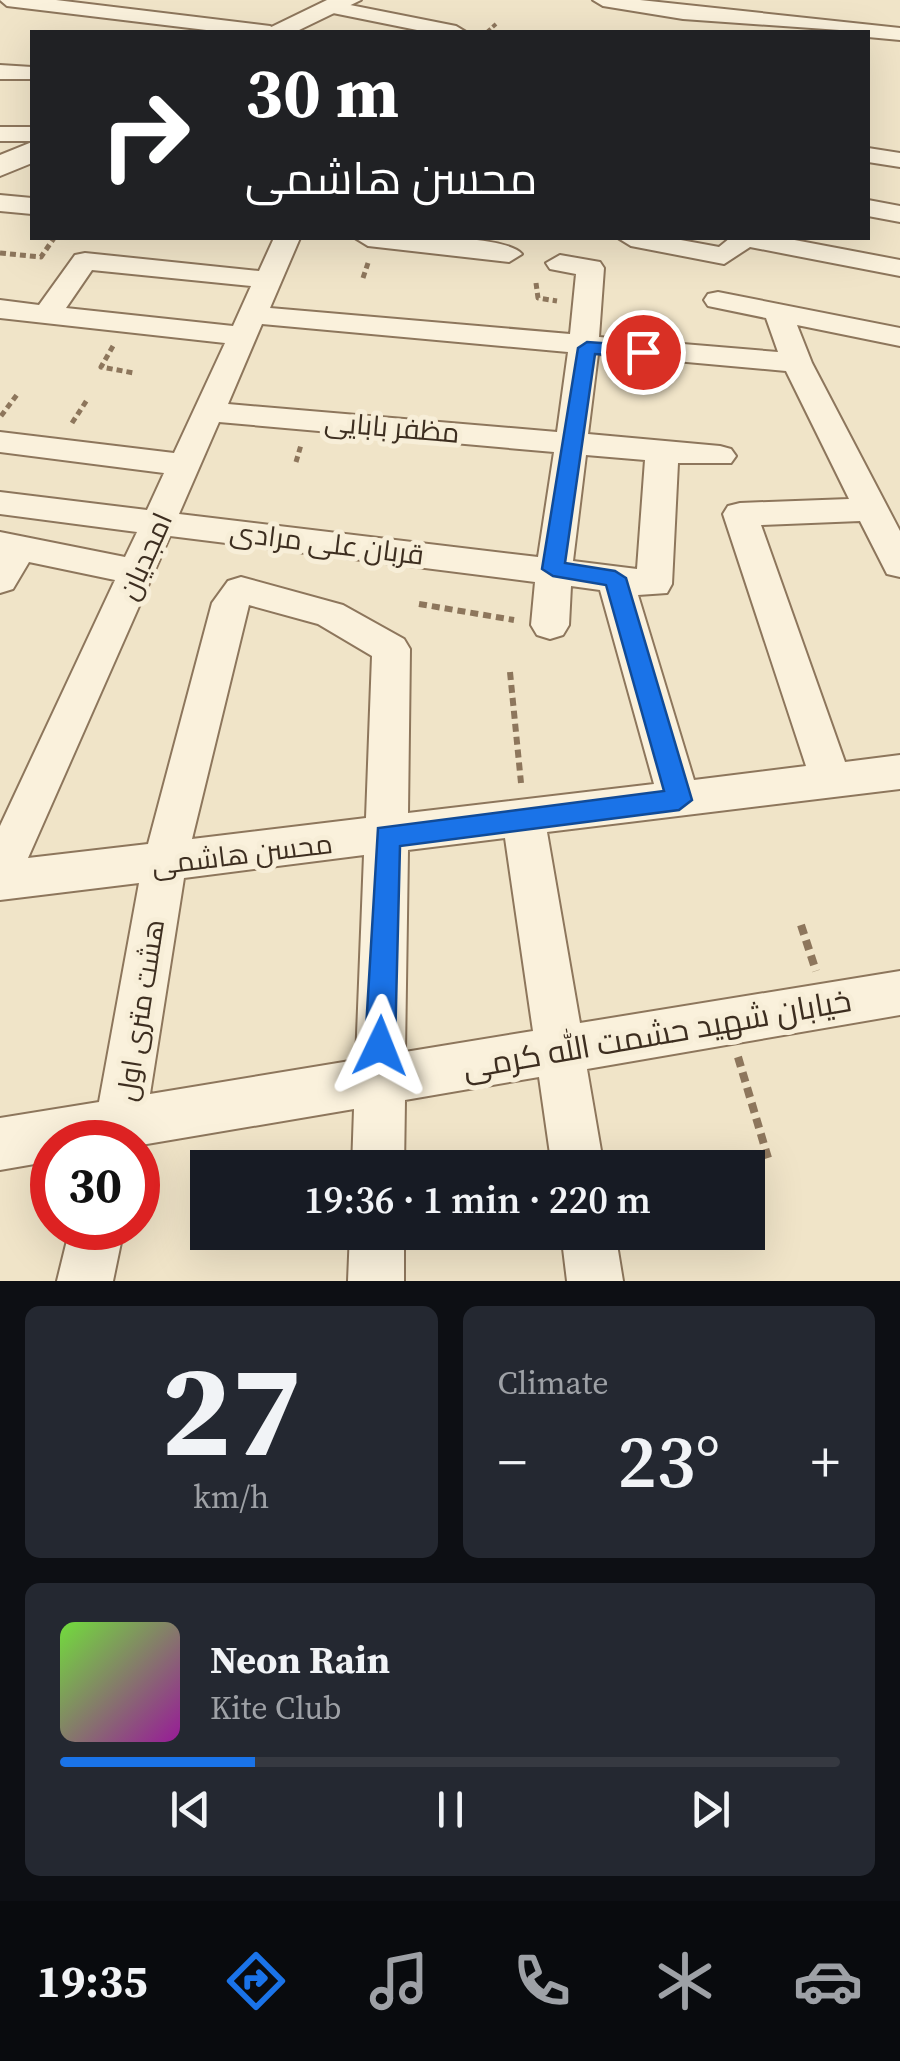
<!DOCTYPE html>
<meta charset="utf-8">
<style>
:root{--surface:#171b24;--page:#242831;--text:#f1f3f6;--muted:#9ea1a6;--line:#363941;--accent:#1a73e8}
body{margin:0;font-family:"Source Serif 4",Cairo,serif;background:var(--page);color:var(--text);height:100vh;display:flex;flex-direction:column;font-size:38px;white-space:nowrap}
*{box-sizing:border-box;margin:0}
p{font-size:32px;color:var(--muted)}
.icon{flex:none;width:55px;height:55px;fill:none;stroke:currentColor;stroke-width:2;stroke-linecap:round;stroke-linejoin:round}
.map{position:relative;height:1281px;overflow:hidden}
.sheet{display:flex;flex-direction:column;gap:25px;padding:25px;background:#0d0f14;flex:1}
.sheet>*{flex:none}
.top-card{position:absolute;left:30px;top:30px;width:840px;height:210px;border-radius:0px;box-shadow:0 10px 40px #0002;background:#202124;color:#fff;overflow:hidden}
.speed{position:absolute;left:30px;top:1120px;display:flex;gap:20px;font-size:50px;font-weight:700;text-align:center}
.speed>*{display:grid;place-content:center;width:130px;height:130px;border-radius:50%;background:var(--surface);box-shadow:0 10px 40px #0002;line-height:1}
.speed .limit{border:15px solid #d22;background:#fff;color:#111}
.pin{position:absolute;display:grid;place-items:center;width:85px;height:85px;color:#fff;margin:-42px;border:5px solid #fff;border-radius:50%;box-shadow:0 2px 10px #0007}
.me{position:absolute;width:110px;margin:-55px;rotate:2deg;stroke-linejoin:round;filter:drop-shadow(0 0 8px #0008)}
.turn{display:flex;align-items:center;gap:35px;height:210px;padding:0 50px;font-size:45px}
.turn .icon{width:130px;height:130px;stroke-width:2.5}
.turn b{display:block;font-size:70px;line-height:85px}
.big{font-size:75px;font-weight:600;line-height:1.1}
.sheet .widget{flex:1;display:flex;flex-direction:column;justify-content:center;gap:15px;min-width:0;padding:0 35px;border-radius:15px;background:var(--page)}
.sheet .dial{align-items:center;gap:0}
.dial b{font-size:130px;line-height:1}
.song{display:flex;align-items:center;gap:30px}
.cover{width:120px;height:120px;border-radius:15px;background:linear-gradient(135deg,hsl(100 70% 55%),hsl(300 70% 35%))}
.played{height:10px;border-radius:5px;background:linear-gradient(90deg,var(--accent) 25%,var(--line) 25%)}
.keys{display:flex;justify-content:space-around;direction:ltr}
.heat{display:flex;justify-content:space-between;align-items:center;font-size:55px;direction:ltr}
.sheet .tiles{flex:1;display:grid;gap:25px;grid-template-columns:1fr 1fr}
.widget:last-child{grid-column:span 2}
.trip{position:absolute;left:190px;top:1150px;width:575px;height:100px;border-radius:0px;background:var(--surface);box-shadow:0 10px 40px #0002;font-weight:600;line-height:100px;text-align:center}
.dock{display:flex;height:160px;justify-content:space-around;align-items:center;background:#090b0e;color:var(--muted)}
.dock .icon{width:70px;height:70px}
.dock .on{color:var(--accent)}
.dock b{font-size:45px;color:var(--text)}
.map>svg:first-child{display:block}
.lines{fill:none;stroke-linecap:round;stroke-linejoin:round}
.minor-casing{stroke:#8d765c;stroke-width:4}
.tertiary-casing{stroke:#8d765c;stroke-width:4}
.path-far3{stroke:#8d765c;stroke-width:4;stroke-dasharray:5 2.5;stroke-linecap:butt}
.path-far2{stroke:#8d765c;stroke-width:5;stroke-dasharray:6 4;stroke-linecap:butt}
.path-far1{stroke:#8d765c;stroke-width:6;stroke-dasharray:8 5;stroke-linecap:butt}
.path{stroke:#8d765c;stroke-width:8;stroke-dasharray:10 6;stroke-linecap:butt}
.minor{fill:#faf1dc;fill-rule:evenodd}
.tertiary{fill:#faf1dc;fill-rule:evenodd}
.route{fill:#1a73e8;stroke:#114b97;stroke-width:2.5}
.labels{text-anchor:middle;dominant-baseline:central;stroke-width:10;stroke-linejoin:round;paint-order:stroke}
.street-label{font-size:28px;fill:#3d2e20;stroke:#f7eed8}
.near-street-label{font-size:32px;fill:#3d2e20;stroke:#f7eed8}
</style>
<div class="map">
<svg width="900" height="1281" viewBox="0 0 900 1281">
<rect width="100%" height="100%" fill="#f0e4c8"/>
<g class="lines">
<g class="minor-casing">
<path id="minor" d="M0 0H56L270 26 280 32H223L7 6Z
M593 0H640L900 28V40L868 37V32L683 19 603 6Z
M330 1 456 26 466 32H427L323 11V3Z
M0 65 32 67V79H0Z
M0 127H32V141H0Z
M868 148 900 153V167L868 162Z
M0 195 32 198V214L0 211Z
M868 200 900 206V222L868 216Z
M274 238H300L270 308 570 334 576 274 550 269 546 263 560 255 600 262 604 268 599 337 778 352 766 318 708 306 704 300 708 294 718 292 900 328V346L797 325 812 363 900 531V577L887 574 860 521 761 525 845 762 900 755V789L547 832 580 1023 900 971V1015L587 1069 604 1168H552L539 1077 405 1100 404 1168H352L354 1109 141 1145 138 1154V1142H52V1161L0 1170V1118L99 1102 139 883 0 900V826L115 580 29 562 13 589 0 593V532L125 557 137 532 0 514V492L147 510 164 473 0 452V432L174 453 225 343 0 318V300L39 305 75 255 85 253 259 271ZM92 270 251 286 233 326 66 308ZM262 324 568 352 557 432 228 404ZM598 354 786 371 849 499 740 503 728 506 723 514 806 766 694 780 638 595 667 593 672 584 678 463H731L736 456 731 449 720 446 588 434ZM219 422 554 452 538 557 179 514ZM586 455 645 460 637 569 573 561ZM170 536 535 582 531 625 537 635 550 639 563 635 569 625 571 586 600 590 654 784 408 813 410 649 404 639 343 605 241 577 228 581 212 603 148 844 28 858ZM249 605 318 624 372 656 366 818 192 839ZM505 838 533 1031 405 1052 408 850ZM364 855 356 1060 150 1094 184 878Z
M355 238C385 236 504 233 522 254L509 262 368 246Z
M618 238H670L719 247 730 238H784L900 260V276L750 247 724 264 631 246Z
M70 1228H124L113 1281H57Z
M350 1232H404V1281H348Z
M561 1232H615L623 1281H567Z"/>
</g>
<g class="tertiary-casing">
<path id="tertiary" d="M327 0H361L295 32H261Z
M32 142V163L0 176V155Z"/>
</g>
<path class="path-far3" d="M487 32 496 24"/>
<path class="path-far2" d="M0 253 41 257 54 238
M363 278 368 263
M536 283 538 298 557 301
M113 346 101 367 134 373
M1 416 19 392
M72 423 87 400
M296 462 301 445"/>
<path class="path-far1" d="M419 604 514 620
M510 672 521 783"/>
<path class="path" d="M801 925 816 971
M738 1057 768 1158"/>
<use href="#minor" class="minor"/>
<use href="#tertiary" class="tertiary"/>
</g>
<path class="route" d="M587 342 643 346 652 352 643 357 595 354 565 563 615 571 626 578 692 800 679 810 400 846 395 1046 391 1056 380 1061 370 1056 365 1046 378 828 664 791 606 585 553 576 542 569 578 348Z"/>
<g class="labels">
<g class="street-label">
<text transform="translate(392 427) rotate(5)">مظفر بابایی</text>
<text transform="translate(327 543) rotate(7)">قربان علی مرادی</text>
<text transform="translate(145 556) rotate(-66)">امجدیان</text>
<text transform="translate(242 854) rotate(-7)">محسن هاشمی</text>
<text transform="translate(140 1010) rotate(-81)">هشت متری اول</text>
</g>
<g class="near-street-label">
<text transform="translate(657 1034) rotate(-10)">خیابان شهید حشمت الله کرمی</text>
</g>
</g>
</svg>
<div class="speed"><div class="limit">30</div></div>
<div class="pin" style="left:643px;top:352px;background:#d93025"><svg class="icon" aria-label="arrive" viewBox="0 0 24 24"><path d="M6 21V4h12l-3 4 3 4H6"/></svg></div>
<svg class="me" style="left:380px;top:1046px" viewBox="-20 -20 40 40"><path d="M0-17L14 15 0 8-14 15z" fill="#1a73e8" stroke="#fff" stroke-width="4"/></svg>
<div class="trip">19:36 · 1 min · 220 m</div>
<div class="top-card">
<div class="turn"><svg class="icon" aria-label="right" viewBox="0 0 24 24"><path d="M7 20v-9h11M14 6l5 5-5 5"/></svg><div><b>30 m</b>محسن هاشمی</div></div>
</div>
</div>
<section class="sheet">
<div class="tiles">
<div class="widget dial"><b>27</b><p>km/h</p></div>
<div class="widget"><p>Climate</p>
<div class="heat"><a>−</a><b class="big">23°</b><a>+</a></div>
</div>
<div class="widget">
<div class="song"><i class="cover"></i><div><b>Neon Rain</b><p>Kite Club</p></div></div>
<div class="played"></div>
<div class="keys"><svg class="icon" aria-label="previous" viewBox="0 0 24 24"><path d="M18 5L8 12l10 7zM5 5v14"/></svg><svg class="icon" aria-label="pause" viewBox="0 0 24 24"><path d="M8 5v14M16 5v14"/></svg><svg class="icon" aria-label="next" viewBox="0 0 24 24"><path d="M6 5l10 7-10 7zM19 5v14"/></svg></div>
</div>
</div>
</section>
<nav class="dock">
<b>19:35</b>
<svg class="icon on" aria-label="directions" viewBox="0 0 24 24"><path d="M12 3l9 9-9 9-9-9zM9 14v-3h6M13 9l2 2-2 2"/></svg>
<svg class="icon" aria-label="music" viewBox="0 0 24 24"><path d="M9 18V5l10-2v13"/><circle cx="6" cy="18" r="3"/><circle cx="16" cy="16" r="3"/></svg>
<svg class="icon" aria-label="phone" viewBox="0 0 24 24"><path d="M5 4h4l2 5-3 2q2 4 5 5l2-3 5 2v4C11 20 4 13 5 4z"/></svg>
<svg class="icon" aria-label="climate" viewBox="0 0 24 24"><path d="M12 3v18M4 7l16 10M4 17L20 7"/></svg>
<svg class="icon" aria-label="car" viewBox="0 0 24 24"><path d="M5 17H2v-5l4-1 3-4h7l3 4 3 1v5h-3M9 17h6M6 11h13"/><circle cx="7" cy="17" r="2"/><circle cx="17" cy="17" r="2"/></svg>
</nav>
